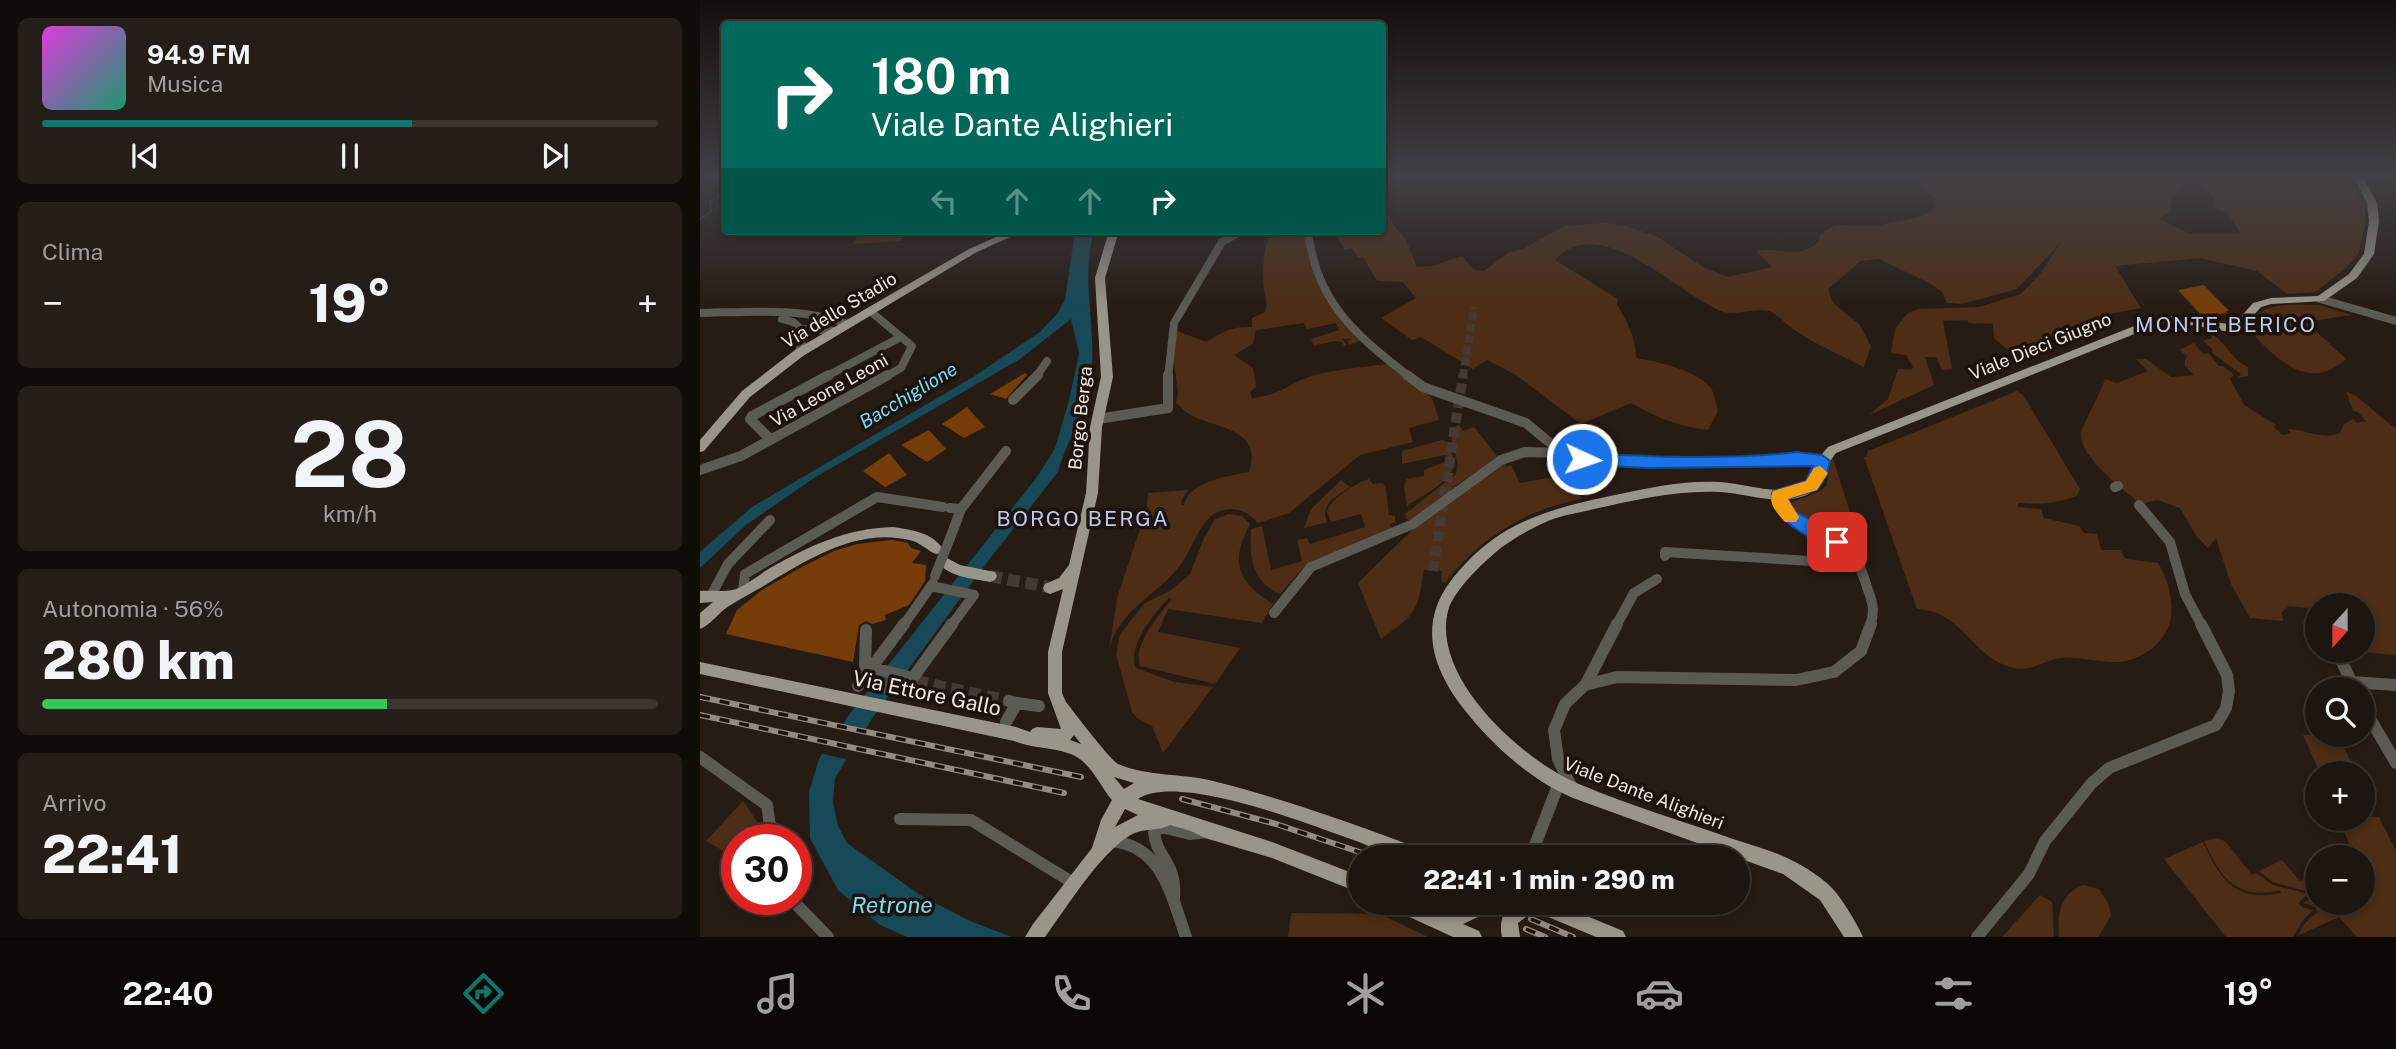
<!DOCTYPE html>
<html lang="it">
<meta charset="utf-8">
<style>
:root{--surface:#1d150f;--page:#251e18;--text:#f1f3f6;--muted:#a09f9e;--line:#3b342f;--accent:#0f766e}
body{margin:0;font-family:"Public Sans",sans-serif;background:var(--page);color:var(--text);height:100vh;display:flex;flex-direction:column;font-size:26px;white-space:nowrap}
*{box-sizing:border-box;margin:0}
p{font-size:23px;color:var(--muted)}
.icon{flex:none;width:38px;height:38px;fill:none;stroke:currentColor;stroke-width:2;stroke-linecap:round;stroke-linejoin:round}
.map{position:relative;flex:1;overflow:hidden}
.panel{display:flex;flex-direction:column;gap:18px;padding:18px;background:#100c08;width:700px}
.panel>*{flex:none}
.guide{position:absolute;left:21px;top:21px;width:665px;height:214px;border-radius:7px;box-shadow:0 4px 10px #0003,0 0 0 2px var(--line);background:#00695c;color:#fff;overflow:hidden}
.needle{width:46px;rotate:201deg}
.buttons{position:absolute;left:1605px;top:593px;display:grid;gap:14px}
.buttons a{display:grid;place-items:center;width:70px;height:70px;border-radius:50%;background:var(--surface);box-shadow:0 4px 10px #0003,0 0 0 2px var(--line);font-size:35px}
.speed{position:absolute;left:21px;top:824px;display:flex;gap:14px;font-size:35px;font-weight:700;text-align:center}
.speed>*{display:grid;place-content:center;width:91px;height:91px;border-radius:50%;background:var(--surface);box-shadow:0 4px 10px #0003,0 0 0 2px var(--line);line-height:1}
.speed .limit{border:10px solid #d22;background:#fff;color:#111}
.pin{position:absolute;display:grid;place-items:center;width:60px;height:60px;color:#fff;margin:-30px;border-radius:14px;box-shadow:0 4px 10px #0006}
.me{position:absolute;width:77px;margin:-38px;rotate:93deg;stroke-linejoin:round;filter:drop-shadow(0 0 5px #0008)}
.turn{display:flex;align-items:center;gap:24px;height:147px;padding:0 35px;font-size:32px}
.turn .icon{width:91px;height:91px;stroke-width:2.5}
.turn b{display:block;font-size:49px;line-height:60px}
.lanes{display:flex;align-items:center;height:66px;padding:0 35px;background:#0003;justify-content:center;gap:35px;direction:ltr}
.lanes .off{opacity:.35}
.big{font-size:52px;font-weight:800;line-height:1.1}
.panel .card{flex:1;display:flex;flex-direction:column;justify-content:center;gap:10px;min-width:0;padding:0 24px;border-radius:10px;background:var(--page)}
.panel .dial{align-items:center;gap:0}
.dial b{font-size:91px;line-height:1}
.song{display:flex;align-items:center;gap:21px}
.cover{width:84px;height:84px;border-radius:10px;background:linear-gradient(135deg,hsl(300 70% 55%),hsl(160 70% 35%))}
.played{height:7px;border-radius:4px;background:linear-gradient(90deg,var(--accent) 60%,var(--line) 60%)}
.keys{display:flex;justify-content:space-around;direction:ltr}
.heat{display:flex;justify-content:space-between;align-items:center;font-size:38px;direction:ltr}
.charge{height:10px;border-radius:5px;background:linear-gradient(90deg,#34c759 56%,var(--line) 0)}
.trip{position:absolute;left:648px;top:845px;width:402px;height:70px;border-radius:35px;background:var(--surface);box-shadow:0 4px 10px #0003,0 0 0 2px var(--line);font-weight:800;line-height:70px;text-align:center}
.dock{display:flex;height:112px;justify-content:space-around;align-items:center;background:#0c0806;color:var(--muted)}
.dock .icon{width:49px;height:49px}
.dock .current{color:var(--accent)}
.dock b{font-size:32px;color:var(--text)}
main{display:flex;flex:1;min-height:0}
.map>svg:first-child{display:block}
.green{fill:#4d2d15;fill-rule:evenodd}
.water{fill:#174959}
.pier{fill:#271c14}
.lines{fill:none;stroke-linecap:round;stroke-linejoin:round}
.stream{stroke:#174959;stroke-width:2}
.building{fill:#763d0a}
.minor-tunnel-far2{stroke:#453a33;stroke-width:8;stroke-dasharray:8 3.5;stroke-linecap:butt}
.minor-tunnel-far1{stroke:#453a33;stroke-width:10;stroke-dasharray:10 5;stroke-linecap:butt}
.minor-tunnel{stroke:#453a33;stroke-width:12;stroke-dasharray:12 6;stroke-linecap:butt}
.major-tunnel{stroke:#453a33;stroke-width:12;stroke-dasharray:12 6;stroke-linecap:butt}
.minor-far2{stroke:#5b5a53;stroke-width:8}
.minor-far1{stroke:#5b5a53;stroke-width:10}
.minor{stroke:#5b5a53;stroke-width:12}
.major{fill:#999588;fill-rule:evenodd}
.rail-casing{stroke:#938a84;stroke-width:6}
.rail{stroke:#1d130b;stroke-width:3.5;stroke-dasharray:10;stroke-linecap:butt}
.minor-bridge{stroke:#5b5a53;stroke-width:10}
.route{fill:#1a73e8;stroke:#114b97;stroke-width:2}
.slow{fill:#f59e0b}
.labels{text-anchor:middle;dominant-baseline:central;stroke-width:7;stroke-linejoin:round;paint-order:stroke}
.street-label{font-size:18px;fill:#efe7e2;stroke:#1d130b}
.water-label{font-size:19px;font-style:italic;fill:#7bdbfd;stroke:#1d130b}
.quarter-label{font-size:21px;letter-spacing:2px;fill:#bbc9f3;stroke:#1d130b}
.near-street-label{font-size:21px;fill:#efe7e2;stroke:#1d130b}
.near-water-label{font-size:23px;font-style:italic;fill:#7bdbfd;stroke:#1d130b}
</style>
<main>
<section class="panel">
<div class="card">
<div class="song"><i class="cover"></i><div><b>94.9 FM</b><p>Musica</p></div></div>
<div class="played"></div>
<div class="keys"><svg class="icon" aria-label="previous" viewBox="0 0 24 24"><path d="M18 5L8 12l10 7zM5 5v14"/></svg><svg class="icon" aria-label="pause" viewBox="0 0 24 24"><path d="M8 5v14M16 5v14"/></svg><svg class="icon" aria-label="next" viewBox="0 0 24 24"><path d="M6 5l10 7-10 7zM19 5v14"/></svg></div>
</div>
<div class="card"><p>Clima</p>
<div class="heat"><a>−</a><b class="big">19°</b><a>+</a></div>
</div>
<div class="card dial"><b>28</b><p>km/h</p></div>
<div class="card"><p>Autonomia · 56%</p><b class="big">280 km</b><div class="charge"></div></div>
<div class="card"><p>Arrivo</p><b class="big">22:41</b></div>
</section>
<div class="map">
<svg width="1696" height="937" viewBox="0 0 1696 937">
<rect width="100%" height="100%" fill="#271c14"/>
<path class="green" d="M1224 177H1648L1664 203 1666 218 1659 252 1650 264 1616 292 1587 294 1557 271 1500 258 1415 266 1441 308 1405 315 1313 354 1294 338 1293 324 1269 323 1267 320 1243 321 1252 369 1242 370 1236 357H1225L1234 385 1169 415 1188 399 1198 369 1211 370 1213 367 1206 355 1191 353 1195 329 1208 313 1218 309 1279 307 1321 294 1340 274 1361 242 1317 289 1262 304 1247 303 1242 292 1231 284 1179 259 1161 261 1128 289 1133 303 1159 324 1171 346 1164 367C1139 354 1111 343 1089 326 1083 321 1075 312 1068 311 1050 308 1037 317 1021 311 978 294 900 210 855 260L918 299 917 304C927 322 936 338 936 358 955 361 1001 371 1012 390 1015 396 1016 405 1018 411L1008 430C979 427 956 417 931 403L881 424 816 375 787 360 773 369 721 337 712 340 681 318 716 298 703 282 677 281 663 257 658 258 652 248 645 250 635 233 682 231 683 204 695 227 706 240 717 267 733 266 762 256 774 270 784 271 808 253 822 249 865 226 905 223 925 226 956 236 1003 267 1028 277 1072 267 1056 251C1082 246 1095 261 1119 242L1120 234 1136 225 1176 226 1220 217 1235 209 1236 199 1226 190 1220 178ZM1502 186 1515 199 1512 207 1528 213 1541 234H1490L1459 219 1471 210 1472 197 1483 187Z
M161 231H205L200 241 153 244Z
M572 231H606C614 280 627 305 660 341L649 345 647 341 652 339H642L647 345 644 346 642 342 635 341 614 346 611 339 639 330 636 323 607 329 604 323 556 330 553 344 534 355 553 368 556 387 550 392 552 398C583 395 589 382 615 375 638 369 663 367 687 364L732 398 739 420 709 428 713 442 660 455 589 513 558 523C547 510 530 504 514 514 499 524 492 549 481 564 458 595 419 609 409 650L417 598 447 508 448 493 488 490 482 499 481 505H484C489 481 530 476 549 472 564 427 514 429 489 414 484 411 480 406 476 403L478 393 474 363 475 330 506 342C522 332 532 326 552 327V318L565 312C568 303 565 298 564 289 562 272 563 245 572 231Z
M1619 305 1652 315 1606 322 1646 359C1611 391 1580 363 1554 335 1544 299 1597 305 1619 305Z
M1510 333C1527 342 1531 359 1548 367V376L1537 378 1541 374 1512 353V349L1503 341 1512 338Z
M1494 343 1503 354 1508 353 1519 366H1523L1534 375 1530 379 1544 405 1576 425 1574 427 1582 435 1591 433 1588 429C1606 430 1623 440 1640 433L1644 424 1653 419 1657 423 1666 421 1658 412 1653 411 1646 391 1656 396 1696 429V655L1648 651H1662V606H1617V609L1589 606 1582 612 1583 621 1550 618 1531 584 1516 538 1508 548 1497 537 1480 508 1457 500 1441 504C1424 490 1380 458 1381 434 1382 426 1401 392 1405 379L1417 383 1448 371 1436 359H1446L1471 377 1494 375 1485 366V359L1488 356 1479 350Z
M1317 391 1323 395 1380 489 1377 496C1356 503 1341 505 1318 503V507L1341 509 1344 518 1379 526 1384 533 1397 534 1401 550H1420L1426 559 1458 563C1468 578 1476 608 1469 625 1462 645 1440 660 1420 662 1400 663 1381 656 1361 658 1343 660 1329 674 1310 667 1270 655 1264 612 1217 609L1164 457H1166L1168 451Z
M759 425 763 431 774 427 798 457 758 484 712 521 706 519 705 514 756 474C762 457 747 443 752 428Z
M742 440 748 442C750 449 754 457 754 464 752 482 721 496 707 506L704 486 707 479 724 476V470L747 461 745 455 702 464V451Z
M1132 458 1136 468 1164 556 1091 512 1087 504 1119 492 1126 486Z
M804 463 806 467 811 465 820 483 849 478 871 482 882 499C827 509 779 538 745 583L741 581 742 571 724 570C717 613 716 614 681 639L658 583 714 528Z
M669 479 673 484 683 483 686 489 689 515 695 516V522L690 525 693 529 618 560 603 568 580 594C552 582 549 556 551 529L562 526 571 570 602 561 597 540 607 538 610 544 665 527 661 514 631 522 627 511C632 498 657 482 669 479Z
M641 480 650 487C636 497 620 503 627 522L604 528 611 509Z
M529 514 542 516 550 524C530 561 537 582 573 604L562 623 468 609 458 632 540 648 515 684 440 666C432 645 460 614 472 599L469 598C455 612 426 648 436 668L474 682 513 687 463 753 452 726 437 718 432 712 416 654 420 634 445 603 470 591 490 574 504 538 515 519Z
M1603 735H1637L1653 765 1649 770 1645 771 1646 773H1620Z
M43 801 67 836 65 840H37V859L6 841Z
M1663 808 1667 816 1679 817 1696 851V937H1657L1639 917 1597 936 1606 922 1618 912 1615 907 1603 903 1612 898V893L1573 882 1559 871 1582 860 1600 881 1617 874V903H1662V858L1649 857 1654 855 1639 819H1662Z
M1516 838 1525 841 1552 875 1556 873 1573 885 1608 894 1598 903 1602 907 1613 910 1603 920 1593 937H1526L1464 859 1503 842C1520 879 1535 903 1581 893L1580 890C1536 901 1520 877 1504 841Z
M1383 885 1399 889 1409 905 1411 916 1398 937H1359C1357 914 1360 894 1383 885Z
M1340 895 1352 902 1354 937H1302Z
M591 913 680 914 728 937H588Z"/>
<path class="water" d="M375 231H394C380 280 397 327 391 375 387 411 367 439 358 472L288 561 173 717 135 778 133 803 138 826 147 843 220 895 270 921 312 937H207L180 925 138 890 110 838 109 792 119 759 151 712 337 477 355 448 370 397 379 353 371 319 320 359 114 478 46 525 0 568V552L52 507 273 377 340 332 357 314 365 300Z"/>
<path class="pier" d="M139 724 168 730 149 760 119 753Z"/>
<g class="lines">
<path class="stream" d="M0 219 11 212 10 202 24 193"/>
</g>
<path class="building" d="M1504 285 1529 311H1526L1527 313 1502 316 1478 290Z
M325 373 327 375 306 399 290 394Z
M267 407 285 427 264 438 242 424Z
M229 430 246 449 227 462 201 445Z
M189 453 207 475 185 487 163 471Z
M192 540 208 543 211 548 221 551 212 563 226 565 225 581 209 605 185 615 186 620 172 624 166 621 159 625 153 662 26 634 37 610 62 590 98 569 134 551 157 544Z"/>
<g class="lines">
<path class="minor-tunnel-far2" d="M763 377 774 307"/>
<path class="minor-tunnel-far1" d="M733 571 763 375"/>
<path class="minor-tunnel" d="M216 681 309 701"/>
<path class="major-tunnel" d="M290 576 348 587"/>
<path class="minor-far2" d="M607 231C610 245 613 260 618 273 634 318 673 349 710 377
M1620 299 1696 321
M170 311 212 346 201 368 185 377
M0 313C49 312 101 307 148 324
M82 319 93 322 104 332 99 353
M102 329 135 331
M125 377 201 337
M336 377 347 361
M468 377 474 323 522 242 541 231"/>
<path class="minor-far1" d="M707 375 723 387 826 423 861 452
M313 400 338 375
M398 419 468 408V375
M71 440 50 419 52 416 129 375
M0 470 41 456 188 375
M1415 487 1418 486
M1079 496C1091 529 1127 528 1150 551 1159 561 1164 577 1168 590 1173 603 1175 612 1170 626
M1439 505 1470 542 1485 594 1502 626
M250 508 261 509
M254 528 261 509 306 451
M965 556V552L1159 564
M231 586 274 595 251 626
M43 590 45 574 177 497 243 507
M13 592 28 564 70 520
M574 613 611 567 713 524 801 460 825 452 862 453 882 459 949 462H1062L1097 458 1122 461
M203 626 233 583
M916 626 934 593 957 579"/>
<path class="minor" d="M166 630 165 666 213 678
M1637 651 1655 690
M1651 682 1696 685
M169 684 204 690 252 624
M886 684 917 624
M158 686 204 624
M317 703 339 706
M1662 705 1696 763
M306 722 317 703 309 701
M0 757 67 805 72 840
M871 786 858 759 854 730 865 704 885 685 917 677 1096 680 1134 672 1161 651 1171 624
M200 819 271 820 375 884
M411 841C463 846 471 895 486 937
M830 858 859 783
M474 898C477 862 456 858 454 832L461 827 490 834 507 832
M92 900 128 937
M1277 937 1329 874 1345 841 1391 784 1409 768 1516 725 1526 708 1529 691 1527 675 1501 624"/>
<path class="major" d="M1654 177H1663L1677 203 1679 221 1674 254 1657 278 1624 301 1571 304 1561 307 1547 323 1530 332 1467 321 1136 453C1124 467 1128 482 1112 492 1083 509 1049 493 1019 492 977 490 935 500 894 509 879 513 862 515 848 521 832 528 816 537 802 547 785 561 754 589 748 611 731 678 823 761 879 784 929 805 982 821 1033 839 1053 846 1075 851 1093 861 1104 866 1124 879 1132 888 1141 897 1158 925 1163 937H1144L1120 900 1083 874 873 798C830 780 791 744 763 708 733 669 718 625 750 582 797 521 848 509 920 494 952 487 986 480 1020 482 1051 484 1084 500 1111 479L1116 461 1128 447 1462 315 1529 324 1539 319 1553 303 1571 298 1618 296 1649 274 1664 254 1669 221 1667 203Z
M310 231H323L275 253 103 356 50 397 4 451 0 452V440L42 391 95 350 269 249Z
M409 231H419L405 278 413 377 402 427 398 493 362 652V693L366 702C375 713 409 759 418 764 449 777 482 773 513 781 585 799 654 824 723 850L729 852 731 858C721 858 709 859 699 857 686 855 672 847 659 842 614 826 478 772 438 799L572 842 660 876V893L572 858 505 838 491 831 470 825C458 832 443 827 429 836 398 856 367 907 345 937H325L333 924 392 848 401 820 412 800C400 786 391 763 373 755 354 747 333 749 314 741L0 674V662L316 727 330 732 332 729 337 727 361 729 348 693V652L363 589 350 594 345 592 343 588 345 584 359 578 369 565 386 493 390 427 401 377 395 278ZM374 735 381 744 370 740ZM414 777 434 783 424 789ZM425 809 438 815 415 827Z
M193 527C211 530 232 532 243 549L241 553 236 554C228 551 222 544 213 541 158 526 107 560 62 587 51 593 40 599 29 606 19 612 11 625 0 629V613L13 602 0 603V591C10 590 23 592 32 590 43 588 60 574 70 568 109 546 147 528 193 527Z
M245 557 260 565 295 572 297 576 295 580 290 582C272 578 250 578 238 562L240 558Z
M689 903H741L759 907 767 903H785L778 917 763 924 779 931 782 937H753L692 909Z
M814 903H856L923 931 926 937H896L834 911 818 923 820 937H802C799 923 802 911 814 903Z"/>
<g class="rail-casing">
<path id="rail" d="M0 697 381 777
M0 715 364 793
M482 799 576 824 677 858
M831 919 873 937
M826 929 845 937"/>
</g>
<use href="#rail" class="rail"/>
<path class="minor-bridge" d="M235 576 254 528"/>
</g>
<linearGradient id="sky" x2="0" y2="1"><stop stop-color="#150f0b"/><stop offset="0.57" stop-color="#414045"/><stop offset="1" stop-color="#414045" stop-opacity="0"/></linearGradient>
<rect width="1696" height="308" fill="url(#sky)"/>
<path class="route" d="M1097 452 1122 455 1130 461 1127 474 1117 490 1088 499 1094 511 1143 537 1145 542 1143 547C1127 552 1062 516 1073 491L1106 481 1113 466 949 468 882 465 874 459 882 453C953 457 1026 460 1097 452Z"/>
<path class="slow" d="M1120 466 1128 473 1117 490 1088 499 1099 517 1096 522H1085C1077 513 1067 503 1073 491L1106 481 1114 468Z"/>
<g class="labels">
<g class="street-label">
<text transform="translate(139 310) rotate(-31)">Via dello Stadio</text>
<text transform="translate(1340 346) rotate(-22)">Viale Dieci Giugno</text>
<text transform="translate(129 390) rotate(-29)">Via Leone Leoni</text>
<text transform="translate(380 418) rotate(-84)">Borgo Berga</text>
<text transform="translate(944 793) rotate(21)">Viale Dante Alighieri</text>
</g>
<g class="water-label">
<text transform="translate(208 395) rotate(-31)">Bacchiglione</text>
</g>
<g class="quarter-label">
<text x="1526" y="324">MONTE BERICO</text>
<text x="383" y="518">BORGO BERGA</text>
</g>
<g class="near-street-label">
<text transform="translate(227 693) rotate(12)">Via Ettore Gallo</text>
</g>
<g class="near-water-label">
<text x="192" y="904">Retrone</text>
</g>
</g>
</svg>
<div class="buttons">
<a><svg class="needle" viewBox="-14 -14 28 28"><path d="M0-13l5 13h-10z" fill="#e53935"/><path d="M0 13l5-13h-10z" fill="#a09f9e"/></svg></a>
<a><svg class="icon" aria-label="search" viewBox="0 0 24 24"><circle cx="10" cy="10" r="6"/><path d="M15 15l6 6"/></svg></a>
<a>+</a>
<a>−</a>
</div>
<div class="speed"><div class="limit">30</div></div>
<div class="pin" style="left:1137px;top:542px;background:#d93025"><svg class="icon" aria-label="arrive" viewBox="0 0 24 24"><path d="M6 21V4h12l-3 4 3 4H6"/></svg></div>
<svg class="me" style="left:882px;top:459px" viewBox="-20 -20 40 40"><circle r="17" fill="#1a73e8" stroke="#fff" stroke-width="3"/><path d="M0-11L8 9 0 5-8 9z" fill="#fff"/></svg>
<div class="trip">22:41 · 1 min · 290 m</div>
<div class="guide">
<div class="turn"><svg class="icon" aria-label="right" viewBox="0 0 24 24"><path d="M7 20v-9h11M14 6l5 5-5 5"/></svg><div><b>180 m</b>Viale Dante Alighieri</div></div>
<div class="lanes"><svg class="icon off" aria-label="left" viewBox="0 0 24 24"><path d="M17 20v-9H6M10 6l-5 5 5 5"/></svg><svg class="icon off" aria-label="ahead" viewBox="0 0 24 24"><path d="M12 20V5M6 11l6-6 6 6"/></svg><svg class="icon off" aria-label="ahead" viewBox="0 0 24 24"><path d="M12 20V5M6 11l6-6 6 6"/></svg><svg class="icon" aria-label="right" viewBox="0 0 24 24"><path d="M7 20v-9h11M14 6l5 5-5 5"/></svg></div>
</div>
</div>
</main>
<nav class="dock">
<b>22:40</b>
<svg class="icon current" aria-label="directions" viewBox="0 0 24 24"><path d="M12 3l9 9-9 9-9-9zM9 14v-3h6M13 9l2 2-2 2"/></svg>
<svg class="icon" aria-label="music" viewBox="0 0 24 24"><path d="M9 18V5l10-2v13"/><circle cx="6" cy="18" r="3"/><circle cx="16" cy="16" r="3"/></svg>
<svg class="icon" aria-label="phone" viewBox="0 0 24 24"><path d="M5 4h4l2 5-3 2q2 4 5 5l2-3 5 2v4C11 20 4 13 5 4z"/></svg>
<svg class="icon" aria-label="climate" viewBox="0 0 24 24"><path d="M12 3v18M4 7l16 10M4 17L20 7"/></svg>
<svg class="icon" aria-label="car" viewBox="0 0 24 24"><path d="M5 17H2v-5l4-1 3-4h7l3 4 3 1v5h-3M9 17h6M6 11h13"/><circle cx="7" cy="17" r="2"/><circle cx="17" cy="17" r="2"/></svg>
<svg class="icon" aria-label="filters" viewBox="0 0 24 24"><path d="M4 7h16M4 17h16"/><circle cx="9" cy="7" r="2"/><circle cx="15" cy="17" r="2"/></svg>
<b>19°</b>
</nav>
